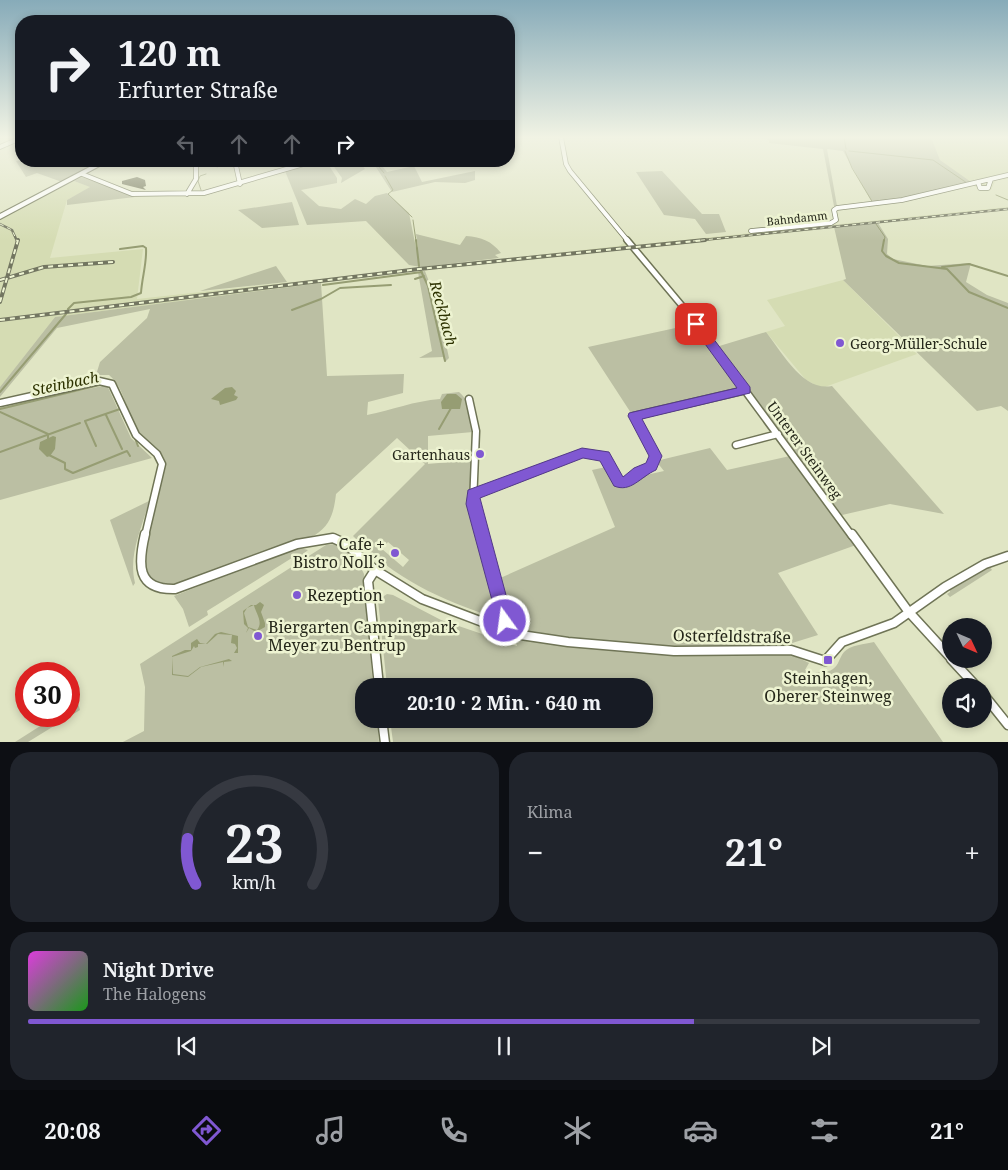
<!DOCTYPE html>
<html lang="de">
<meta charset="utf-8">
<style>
:root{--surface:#171b24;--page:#20242c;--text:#f1f3f6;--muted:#9ea1a6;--line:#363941;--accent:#8058d2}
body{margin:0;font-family:"Noto Serif",serif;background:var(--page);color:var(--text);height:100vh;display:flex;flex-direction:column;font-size:19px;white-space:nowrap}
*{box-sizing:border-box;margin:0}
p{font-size:16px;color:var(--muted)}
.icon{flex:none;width:28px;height:28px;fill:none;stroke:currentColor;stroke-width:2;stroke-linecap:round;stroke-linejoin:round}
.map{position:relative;height:742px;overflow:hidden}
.sheet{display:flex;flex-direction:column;gap:10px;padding:10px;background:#0d0f14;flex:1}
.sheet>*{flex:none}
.guide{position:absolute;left:15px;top:15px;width:500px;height:152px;border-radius:20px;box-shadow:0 2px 8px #0003;background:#171b24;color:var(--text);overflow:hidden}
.needle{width:32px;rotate:134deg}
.fabs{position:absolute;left:942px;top:618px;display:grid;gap:10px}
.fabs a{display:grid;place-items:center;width:50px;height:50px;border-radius:50%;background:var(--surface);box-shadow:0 2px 8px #0003;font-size:25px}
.speed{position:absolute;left:15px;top:662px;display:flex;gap:10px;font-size:25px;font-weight:700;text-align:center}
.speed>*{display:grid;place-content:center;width:65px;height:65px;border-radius:50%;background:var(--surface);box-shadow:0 2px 8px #0003;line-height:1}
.speed .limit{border:8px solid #d22;background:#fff;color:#111}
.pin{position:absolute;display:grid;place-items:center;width:42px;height:42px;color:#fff;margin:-21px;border-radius:10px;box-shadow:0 2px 8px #0006}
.me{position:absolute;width:55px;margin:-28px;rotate:346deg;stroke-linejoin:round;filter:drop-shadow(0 0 4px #0008)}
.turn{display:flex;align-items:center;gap:18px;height:105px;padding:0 20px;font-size:22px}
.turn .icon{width:65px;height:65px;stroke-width:2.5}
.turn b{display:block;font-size:35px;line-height:42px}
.lanes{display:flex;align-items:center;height:48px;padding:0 20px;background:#0003;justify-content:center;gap:25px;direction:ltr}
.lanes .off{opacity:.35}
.big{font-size:38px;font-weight:700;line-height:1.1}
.sheet .tile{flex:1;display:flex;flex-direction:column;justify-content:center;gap:8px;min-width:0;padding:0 18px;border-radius:20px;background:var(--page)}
.sheet .dial{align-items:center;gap:0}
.dial svg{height:130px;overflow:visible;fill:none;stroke:var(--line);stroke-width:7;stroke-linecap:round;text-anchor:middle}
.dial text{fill:var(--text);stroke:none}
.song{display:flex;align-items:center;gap:15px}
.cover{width:60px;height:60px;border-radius:8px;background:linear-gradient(135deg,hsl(300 70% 55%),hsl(120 70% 35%))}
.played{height:5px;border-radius:2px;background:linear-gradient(90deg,var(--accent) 70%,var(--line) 70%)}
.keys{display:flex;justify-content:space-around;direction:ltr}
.heat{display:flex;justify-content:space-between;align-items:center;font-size:28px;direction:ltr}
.sheet .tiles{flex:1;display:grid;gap:10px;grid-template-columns:1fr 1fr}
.tile:last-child{grid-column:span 2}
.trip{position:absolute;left:355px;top:678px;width:298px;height:50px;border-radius:20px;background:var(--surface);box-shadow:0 2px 8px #0003;font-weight:700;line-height:50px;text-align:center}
.menu{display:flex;height:80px;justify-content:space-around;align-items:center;background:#090b0e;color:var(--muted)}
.menu .icon{width:35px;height:35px}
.menu .current{color:var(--accent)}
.menu b{font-size:22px;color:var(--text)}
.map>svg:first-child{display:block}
.built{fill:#d5dcb3}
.green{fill:#bbbfa3;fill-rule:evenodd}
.water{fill:#969d73;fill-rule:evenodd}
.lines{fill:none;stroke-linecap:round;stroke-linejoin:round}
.stream-far1{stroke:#969d73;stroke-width:1}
.stream{stroke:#969d73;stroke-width:2}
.building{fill:#676b4d}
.street-far3-casing{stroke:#6f7456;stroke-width:5.5}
.street-far2-casing{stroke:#6f7456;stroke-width:8}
.street-far1-casing{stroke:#6f7456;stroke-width:9}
.street-casing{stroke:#6f7456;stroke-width:11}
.secondary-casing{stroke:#6f7456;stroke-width:2}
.street-far3{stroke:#fff;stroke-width:4}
.street-far2{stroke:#fff;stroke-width:5}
.street-far1{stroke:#fff;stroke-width:6}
.street{stroke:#fff;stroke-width:8}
.secondary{fill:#fff;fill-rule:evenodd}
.rail-far1-casing{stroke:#737661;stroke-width:2.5}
.rail-casing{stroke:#737661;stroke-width:4}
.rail-far1{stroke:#edf3d1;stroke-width:1;stroke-dasharray:4;stroke-linecap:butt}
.rail{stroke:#edf3d1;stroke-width:2;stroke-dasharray:5;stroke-linecap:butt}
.route{fill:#8058d2;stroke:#533988}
.poi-dot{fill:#8058d2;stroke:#edf3d1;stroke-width:2}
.labels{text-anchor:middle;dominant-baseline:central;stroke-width:5;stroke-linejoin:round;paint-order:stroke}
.far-street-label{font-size:11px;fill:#25271a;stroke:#edf3d1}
.poi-label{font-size:14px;fill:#25271a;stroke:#edf3d1;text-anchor:start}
.street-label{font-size:14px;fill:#25271a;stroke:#edf3d1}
.water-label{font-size:15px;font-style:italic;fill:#2d3200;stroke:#edf3d1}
.near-poi-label{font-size:16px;fill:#25271a;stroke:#edf3d1;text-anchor:start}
.near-street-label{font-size:16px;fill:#25271a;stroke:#edf3d1}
</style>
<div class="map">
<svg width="1008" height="743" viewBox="0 0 1008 743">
<rect width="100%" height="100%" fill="#e0e5c4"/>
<path class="built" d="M931 137H1008V179L996 180 991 190 977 188 940 160Z
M74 181 91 187 67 200 50 258 143 249 137 299 619 246 625 242 630 249 409 272 55 317 0 387V219Z
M1008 207V210L638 248 635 245Z
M843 280 917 354 822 388 806 380 766 332 785 326 767 300Z"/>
<path class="green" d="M765 137H931L940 160 971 182 922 195 873 204 843 151 827 149 837 206H834L823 149 769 143V141Z
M21 160V161H103L62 182 37 173 26 177 16 161Z
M318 161H326L337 178V183L301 190 319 206 341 209 355 199 366 204 375 196 387 193 409 213 416 248 418 247 416 234 460 245 466 236C482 237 491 241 501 253L495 255 499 258 421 267 409 265 366 221 307 225 285 171Z
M330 161H359L365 169 341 183 342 178Z
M372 161H378L387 172 414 166 422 182 475 171V180L465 183 435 182 392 192Z
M662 171 702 214H719L726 232 706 234 695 219 664 215 636 172Z
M82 177 135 197 67 205V200L90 187 74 181Z
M292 202 299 225 262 228 238 210Z
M878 223 888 239 887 254 893 259 927 266 971 263 966 282 987 295 1008 303V411L1001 406 977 411 843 280 846 279 834 227Z
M276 266 287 282 200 291Z
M425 271 437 303 449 358 445 362 443 357 419 358 432 351 418 272Z
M321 283 327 376 404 374 403 393 368 402 367 415C392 410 414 401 440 399L442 394 459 392C471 402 472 418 473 432L428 436V464L471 460 469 505 500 613 496 618C439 599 395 579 353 536L425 464 397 438 336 494C334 511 331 525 315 535L181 585 162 584 153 581 148 576 143 558 166 463C160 445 152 447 140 434 126 418 127 390 109 375H96L100 362 147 318 150 309 57 328 0 397V387L55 317ZM388 542 409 560 403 567 382 549Z
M694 324 741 388 631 413 588 347Z
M766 332C782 352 803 392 832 386L944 514 890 504 842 515 716 347Z
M107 385 131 438 152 458 0 500V408Z
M710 448 727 470 790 456 856 545 778 573 818 635 789 644 793 655 809 663 805 670 811 675C820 669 826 674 833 669 839 665 839 658 844 652 850 645 865 644 874 642L943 742H393L390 719H644V686H387L378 600 387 594 393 595 441 620 517 646 498 579 615 527 592 470 606 467 614 482 664 471 656 461Z
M149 501C142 529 128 554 135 583L133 586 110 520Z
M335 544C347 548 359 561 364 574L373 686H364V719H377L379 742 121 743 144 731 145 687 140 664 326 545Z
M297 547 308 550 297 559 295 556 207 611 208 615 189 627 183 609 174 596Z
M990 567 992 570 950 597 947 594 950 592V589Z
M78 703 80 710 28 742H15L56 716H69V708Z"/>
<path class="water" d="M232 387 236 391 234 395 238 397 236 400 220 405 219 401 211 399 225 388Z
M447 394H456L462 399 460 409H442L441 402Z
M53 436 56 437 55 449 50 456 47 457 39 449 40 442Z
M260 602 264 605 261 612 265 623V627L256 632 249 628 246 633 248 628 244 624 243 611 251 605H256ZM254 605C255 612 264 622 257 630L248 627 244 613 247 608Z
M221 632 238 636V653H234L237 648 235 644 231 643 232 635 218 634 207 644H198V647L195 648 194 646 191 651 172 657 173 674 188 676 200 667 229 659 232 661 224 662 223 667V662L201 667 188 677 172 675V656L185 650H191V643L197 639 200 643 206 644 215 634Z"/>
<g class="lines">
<path class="stream-far1" d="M844 137 846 149
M845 151 852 168 873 203
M849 151 933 160 967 183
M214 161 217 167
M374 161 384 173
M385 176 393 190 388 194 412 217
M201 190 198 181 200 176 206 174
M996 195 1008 200
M413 220 416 241
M876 224 885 237 884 241"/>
<path class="stream" d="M416 240 419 266
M884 240 882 251 886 256 899 263 947 269 969 292 1008 308
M942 267 969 264 1008 276
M421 271 428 286 445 361
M415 279 424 276
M323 285 422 272
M68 309 74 303 131 297 141 293C142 277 147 263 146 248L143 246 120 249
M292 310 321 299 340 288 391 285
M0 392 66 314
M116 400 127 423
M0 409 104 384
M0 412 48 434
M106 415 122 449
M439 429 451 408
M48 434V440
M134 436 138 446
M96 446 85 421 120 409
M0 452 80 423
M49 455 65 463V469L73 473 127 451 130 456"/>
</g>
<path class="building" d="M137 177 145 180 146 186 143 187 146 190 122 184V181Z"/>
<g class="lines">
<g class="street-far3-casing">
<path id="street-far3" d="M561 137 566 164 570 171 628 241
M0 147 21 138
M235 161 240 184
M82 174 132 194 204 193 314 161
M978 182 980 188H988L991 179
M187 194 196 179V161
M751 231 831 223 836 220 834 210 837 208 902 200 1008 175"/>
</g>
<g class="street-far2-casing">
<path id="street-far2" d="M627 240 689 314 731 371"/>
</g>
<g class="street-far1-casing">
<path id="street-far1" d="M730 370 852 536
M469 399 476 431 473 504 482 536
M0 403 99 381 112 384 136 435 157 454 162 464 145 536
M736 445 778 434
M473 494 582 453 604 456 618 482C631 482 652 471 655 456L634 416 746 390"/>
</g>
<g class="street-casing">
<path id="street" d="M145 534C138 564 136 590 175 589L297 544 333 538 346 544 375 570 422 599 514 634 568 642 674 651 791 650 825 661 842 642 894 623 945 587 985 564 1008 556
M481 534 504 616 502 630
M852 534 908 611 951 658
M375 570 368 581 379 686
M951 659 976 686
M984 695 1008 725
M382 719 385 743"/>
</g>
<g class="secondary-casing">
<path id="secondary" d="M101 161H109L0 219V214Z"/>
</g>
<use href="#street-far3" class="street-far3"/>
<use href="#street-far2" class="street-far2"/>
<use href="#street-far1" class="street-far1"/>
<use href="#street" class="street"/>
<use href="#secondary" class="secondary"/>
<g class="rail-far1-casing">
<path id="rail-far1" d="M0 224 12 230 17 241
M693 241 1008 209"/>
</g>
<g class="rail-casing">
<path id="rail" d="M0 280 44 267 113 262
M0 302 18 240
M0 320 419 269 705 240"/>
</g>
<use href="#rail-far1" class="rail-far1"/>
<use href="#rail" class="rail"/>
</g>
<linearGradient id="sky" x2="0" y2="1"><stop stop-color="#87abb9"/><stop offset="0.57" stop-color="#f1f3e4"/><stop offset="1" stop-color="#f1f3e4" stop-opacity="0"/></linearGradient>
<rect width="1008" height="241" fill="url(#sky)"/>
<path class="route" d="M696 320 700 321 750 387V393L642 419 662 456 656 470C640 477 631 493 614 486L600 461 583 458 480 498 513 621 510 626 505 629 499 626 466 504 468 490 582 448 609 452 623 477 634 468 646 463 649 456 628 416 629 413 737 388 692 326V321Z"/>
<g class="poi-dot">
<circle cx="840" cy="343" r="5"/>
<circle cx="480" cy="454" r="5"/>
<circle cx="395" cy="553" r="5"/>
<circle cx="297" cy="595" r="5"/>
<circle cx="258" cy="636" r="5"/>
<rect x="823" y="655" width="10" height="10" rx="2.5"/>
</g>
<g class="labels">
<g class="far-street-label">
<text transform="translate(797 218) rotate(-6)">Bahndamm</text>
</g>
<g class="poi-label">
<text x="850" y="343">Georg-Müller-Schule</text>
<text x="470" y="454" text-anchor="end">Gartenhaus</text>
</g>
<g class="street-label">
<text transform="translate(805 450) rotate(54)">Unterer Steinweg</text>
</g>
<g class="water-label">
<text transform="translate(444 313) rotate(75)">Reckbach</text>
<text transform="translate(65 383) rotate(-12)">Steinbach</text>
</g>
<g class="near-poi-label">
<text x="385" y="544" text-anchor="end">Cafe +<tspan x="385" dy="18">Bistro Noll´s</tspan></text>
<text x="307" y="595">Rezeption</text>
<text x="268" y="627">Biergarten Campingpark<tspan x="268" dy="18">Meyer zu Bentrup</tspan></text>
<text x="828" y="678" text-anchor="middle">Steinhagen,<tspan x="828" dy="18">Oberer Steinweg</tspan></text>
</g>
<g class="near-street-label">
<text transform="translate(732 636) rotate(1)">Osterfeldstraße</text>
</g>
</g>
</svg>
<div class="fabs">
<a><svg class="needle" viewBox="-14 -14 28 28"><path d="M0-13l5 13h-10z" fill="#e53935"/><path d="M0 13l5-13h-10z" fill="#9ea1a6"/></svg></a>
<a><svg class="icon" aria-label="sound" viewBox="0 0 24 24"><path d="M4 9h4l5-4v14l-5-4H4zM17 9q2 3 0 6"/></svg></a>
</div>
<div class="speed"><div class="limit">30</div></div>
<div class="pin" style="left:696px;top:324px;background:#d93025"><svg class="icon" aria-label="arrive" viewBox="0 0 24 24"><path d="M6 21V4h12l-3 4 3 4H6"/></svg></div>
<svg class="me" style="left:505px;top:621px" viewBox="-20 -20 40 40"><circle r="17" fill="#8058d2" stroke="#fff" stroke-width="3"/><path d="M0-11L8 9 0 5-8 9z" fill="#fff"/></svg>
<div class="trip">20:10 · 2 Min. · 640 m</div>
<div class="guide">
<div class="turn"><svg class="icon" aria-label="right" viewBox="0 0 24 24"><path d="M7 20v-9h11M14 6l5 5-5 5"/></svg><div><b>120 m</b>Erfurter Straße</div></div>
<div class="lanes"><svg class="icon off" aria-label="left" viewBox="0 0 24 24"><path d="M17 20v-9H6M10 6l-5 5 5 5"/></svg><svg class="icon off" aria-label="ahead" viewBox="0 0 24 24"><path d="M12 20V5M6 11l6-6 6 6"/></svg><svg class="icon off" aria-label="ahead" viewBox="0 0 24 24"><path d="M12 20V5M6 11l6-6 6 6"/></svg><svg class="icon" aria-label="right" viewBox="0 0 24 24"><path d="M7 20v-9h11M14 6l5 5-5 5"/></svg></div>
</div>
</div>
<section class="sheet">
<div class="tiles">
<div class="tile dial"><svg viewBox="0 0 100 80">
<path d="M14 69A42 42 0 1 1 86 69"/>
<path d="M14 69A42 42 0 0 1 9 41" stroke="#8058d2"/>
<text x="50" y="56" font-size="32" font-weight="700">23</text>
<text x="50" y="72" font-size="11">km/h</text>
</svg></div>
<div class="tile"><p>Klima</p>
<div class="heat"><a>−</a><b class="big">21°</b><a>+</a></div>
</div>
<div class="tile">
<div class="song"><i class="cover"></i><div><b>Night Drive</b><p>The Halogens</p></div></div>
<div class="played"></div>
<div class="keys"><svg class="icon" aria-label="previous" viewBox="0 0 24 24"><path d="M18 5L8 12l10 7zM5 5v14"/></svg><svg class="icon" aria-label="pause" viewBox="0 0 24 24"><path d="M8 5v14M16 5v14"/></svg><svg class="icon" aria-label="next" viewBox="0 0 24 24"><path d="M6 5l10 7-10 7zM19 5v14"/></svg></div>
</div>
</div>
</section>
<nav class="menu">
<b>20:08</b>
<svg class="icon current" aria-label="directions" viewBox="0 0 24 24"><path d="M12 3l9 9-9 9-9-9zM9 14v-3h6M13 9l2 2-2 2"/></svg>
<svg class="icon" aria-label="music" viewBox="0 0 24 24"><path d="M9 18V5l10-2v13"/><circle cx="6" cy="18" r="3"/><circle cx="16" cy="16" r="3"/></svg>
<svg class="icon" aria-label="phone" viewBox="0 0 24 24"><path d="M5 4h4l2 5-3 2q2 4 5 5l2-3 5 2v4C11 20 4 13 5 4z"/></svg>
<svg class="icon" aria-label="climate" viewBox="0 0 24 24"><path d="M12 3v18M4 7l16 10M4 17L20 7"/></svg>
<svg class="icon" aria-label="car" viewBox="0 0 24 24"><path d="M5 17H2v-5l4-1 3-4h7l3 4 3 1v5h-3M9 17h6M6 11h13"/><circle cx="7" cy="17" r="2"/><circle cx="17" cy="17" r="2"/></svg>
<svg class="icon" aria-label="filters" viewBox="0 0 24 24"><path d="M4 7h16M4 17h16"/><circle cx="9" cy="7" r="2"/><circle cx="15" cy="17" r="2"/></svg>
<b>21°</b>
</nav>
